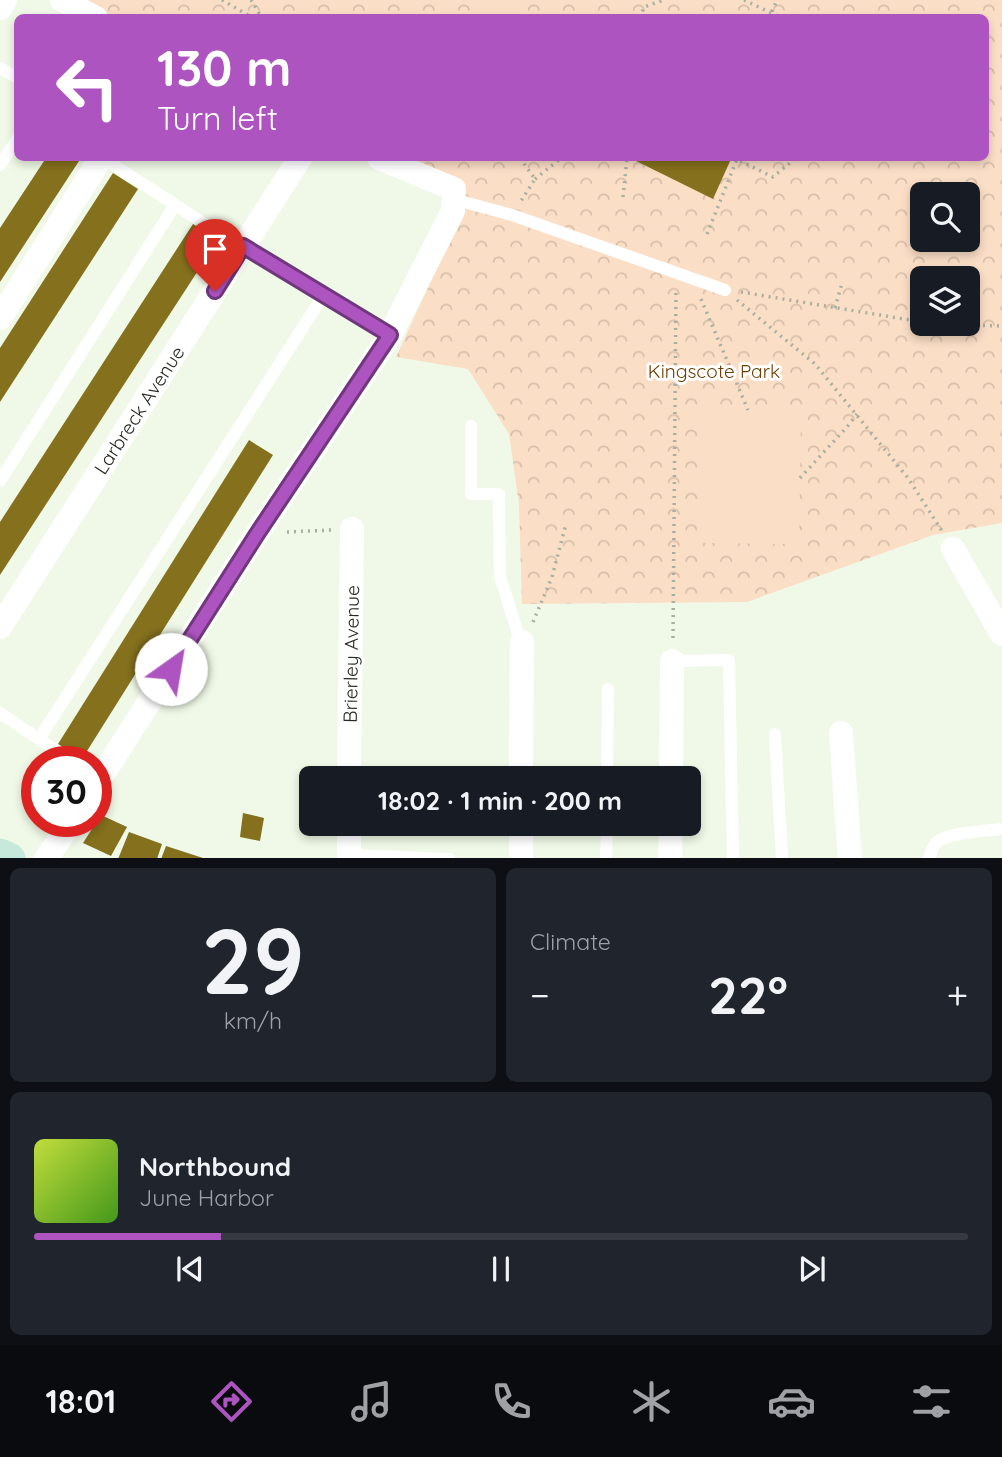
<!DOCTYPE html>
<meta charset="utf-8">
<style>
:root{--surface:#171b24;--page:#20242c;--text:#f1f3f6;--muted:#9ea1a6;--line:#363941;--accent:#ad54c0}
body{margin:0;font-family:Quicksand,sans-serif;background:var(--page);color:var(--text);height:100vh;display:flex;flex-direction:column;font-size:26px;white-space:nowrap}
*{box-sizing:border-box;margin:0}
p{font-size:23px;color:var(--muted)}
.icon{flex:none;width:38px;height:38px;fill:none;stroke:currentColor;stroke-width:2;stroke-linecap:round;stroke-linejoin:round}
.map{position:relative;height:858px;overflow:hidden}
.details{display:flex;flex-direction:column;gap:10px;padding:10px;background:#0d0f14;flex:1}
.details>*{flex:none}
.hud{position:absolute;left:14px;top:14px;width:975px;height:147px;border-radius:10px;box-shadow:0 4px 10px #0003;background:#ad54c0;color:#fff;overflow:hidden}
.fabs{position:absolute;left:910px;top:182px;display:grid;gap:14px}
.fabs a{display:grid;place-items:center;width:70px;height:70px;border-radius:10px;background:var(--surface);box-shadow:0 4px 10px #0003;font-size:35px}
.speed{position:absolute;left:21px;top:746px;display:flex;gap:14px;font-size:35px;font-weight:700;text-align:center}
.speed>*{display:grid;place-content:center;width:91px;height:91px;border-radius:50%;background:var(--surface);box-shadow:0 4px 10px #0003;line-height:1}
.speed .limit{border:10px solid #d22;background:#fff;color:#111}
.pin{position:absolute;display:grid;place-items:center;width:60px;height:60px;color:#fff;margin:-72px -30px;border-radius:50% 50% 50% 0;rotate:-45deg;box-shadow:0 0 7px #0007}
.pin .icon{rotate:45deg}
.me{position:absolute;width:77px;margin:-38px;rotate:32deg;stroke-linejoin:round;filter:drop-shadow(0 0 5px #0008)}
.turn{display:flex;align-items:center;gap:24px;height:147px;padding:0 28px;font-size:32px}
.turn .icon{width:91px;height:91px;stroke-width:2.5}
.turn b{display:block;font-size:49px;line-height:60px}
.big{font-size:52px;font-weight:700;line-height:1.1}
.details .widget{flex:1;display:flex;flex-direction:column;justify-content:center;gap:10px;min-width:0;padding:0 24px;border-radius:10px;background:var(--page)}
.details .dial{align-items:center;gap:0}
.dial b{font-size:91px;line-height:1}
.song{display:flex;align-items:center;gap:21px}
.cover{width:84px;height:84px;border-radius:10px;background:linear-gradient(135deg,hsl(70 70% 55%),hsl(100 70% 35%))}
.played{height:7px;border-radius:4px;background:linear-gradient(90deg,var(--accent) 20%,var(--line) 20%)}
.keys{display:flex;justify-content:space-around;direction:ltr}
.heat{display:flex;justify-content:space-between;align-items:center;font-size:38px;direction:ltr}
.details .tiles{flex:1;display:grid;gap:10px;grid-template-columns:1fr 1fr}
.widget:last-child{grid-column:span 2}
.trip{position:absolute;left:299px;top:766px;width:402px;height:70px;border-radius:10px;background:var(--surface);box-shadow:0 4px 10px #0003;font-weight:700;line-height:70px;text-align:center}
.dock{display:flex;height:112px;justify-content:space-around;align-items:center;background:#090b0e;color:var(--muted)}
.dock .icon{width:49px;height:49px}
.dock .active{color:var(--accent)}
.dock b{font-size:32px;color:var(--text)}
.map>svg:first-child{display:block}
.park{fill:url(#park-crowns);fill-rule:evenodd}
.pitch{fill:#fbdec6}
.building{fill:#85711d}
.lines{fill:none;stroke-linecap:round;stroke-linejoin:round}
.path{stroke:#a8afa1;stroke-width:3.5;stroke-dasharray:2 5;stroke-linecap:butt}
.lane{stroke:#fff;stroke-width:12}
.street{stroke:#fff;stroke-width:24}
.secondary{stroke:#c7e9db;stroke-width:33}
.route-casing{stroke:#70377d;stroke-width:18}
.route{stroke:#ad54c0;stroke-width:12}
.labels{text-anchor:middle;dominant-baseline:central;stroke-width:6;stroke-linejoin:round;paint-order:stroke}
.park-label{font-size:19px;fill:#6d3c00;stroke:#fff}
.street-label{font-size:19px;fill:#272a23;stroke:#fff}
</style>
<div class="map">
<svg width="1002" height="859" viewBox="0 0 1002 859">
<defs>
<pattern id="park-crowns" width="20" height="18" patternUnits="userSpaceOnUse" patternTransform="scale(1.75)"><rect width="20" height="18" fill="#fbdec6"/><path d="M2 6a3 3 0 1 1 6 0M12 15a3 3 0 1 1 6 0" fill="none" stroke="#d7bfaa"/></pattern>
</defs>
<rect width="100%" height="100%" fill="#f0f9e7"/>
<path class="park" d="M77 0H1002V523L933 535 747 602 522 604 519 504 509 434 468 369 396 357 463 212 404 158H985V18H112ZM922 194H968V240H922ZM922 278H968V324H922Z"/>
<path class="pitch" d="M469 0H528L517 17H496Z
M801 409 799 544 699 543 697 411Z"/>
<path class="building" d="M46 158H81L0 282V228Z
M630 158H729L731 159 713 199Z
M113 173 138 189 0 402V348Z
M193 224 218 240 0 575V522Z
M249 440 273 455 82 759 58 744Z
M243 813 264 818 260 841 240 837Z
M101 815 127 827 111 856 83 843Z
M129 832 162 844 157 859H118Z
M166 846 203 858V859H161Z"/>
<g class="lines">
<path class="path" d="M222 0 253 18
M251 0 262 18
M744 0 782 18
M640 18 644 7 664 0
M769 18 777 0
M520 158 535 179 521 201
M734 158 773 177 796 158
M535 179 561 158
M623 197 627 158
M707 234 737 159
M741 292 922 322
M701 299 748 410
M737 300 815 364 908 478 942 531
M835 308 842 283
M934 324 1002 326
M800 478 847 427 857 414
M287 532 331 530
M533 622 552 577 566 524
M673 638 676 289"/>
<path class="lane" d="M0 68 18 78
M103 158 214 230 243 246 323 296 390 335
M0 165 18 138
M453 199 512 215 725 290
M471 426V494H499L500 576 518 634 522 642
M0 481 175 205
M672 661 729 660 733 859
M0 713 72 761
M775 734 782 859
M39 739 323 296
M607 779 608 689
M349 855 449 859
M606 859 607 824
M929 859C931 853 932 847 936 843 946 832 986 831 1002 829"/>
<path class="street" d="M62 0 96 18
M0 8 5 0
M0 318 101 158
M953 549 1002 634
M0 627 300 158
M841 733 850 859
M349 779 352 529
M521 779 522 642
M671 779 672 661
M96 785 257 534 390 335 453 211 454 189 379 158
M46 859 72 821
M349 859V824
M521 859V824
M670 859 671 824"/>
<path class="secondary" d="M0 855 9 859"/>
</g>
<g class="lines">
<g class="route-casing">
<path id="route" d="M171 669 257 534 390 335 243 246 215 291"/>
</g>
<use href="#route" class="route"/>
</g>
<g class="labels">
<g class="park-label">
<text x="714" y="371">Kingscote Park</text>
</g>
<g class="street-label">
<text transform="translate(139 410) rotate(-57)">Larbreck Avenue</text>
<text transform="translate(351 654) rotate(-89)">Brierley Avenue</text>
</g>
</g>
</svg>
<div class="fabs">
<a><svg class="icon" aria-label="search" viewBox="0 0 24 24"><circle cx="10" cy="10" r="6"/><path d="M15 15l6 6"/></svg></a>
<a><svg class="icon" aria-label="layers" viewBox="0 0 24 24"><path d="M12 4l9 5-9 5-9-5zM3 14l9 5 9-5"/></svg></a>
</div>
<div class="speed"><div class="limit">30</div></div>
<div class="pin" style="left:215px;top:291px;background:#d93025"><svg class="icon" aria-label="arrive" viewBox="0 0 24 24"><path d="M6 21V4h12l-3 4 3 4H6"/></svg></div>
<svg class="me" style="left:171px;top:669px" viewBox="-20 -20 40 40"><circle r="19" fill="#fff"/><path d="M0-13L10 11 0 6-10 11z" fill="#ad54c0"/></svg>
<div class="trip">18:02 · 1 min · 200 m</div>
<div class="hud">
<div class="turn"><svg class="icon" aria-label="left" viewBox="0 0 24 24"><path d="M17 20v-9H6M10 6l-5 5 5 5"/></svg><div><b>130 m</b>Turn left</div></div>
</div>
</div>
<section class="details">
<div class="tiles">
<div class="widget dial"><b>29</b><p>km/h</p></div>
<div class="widget"><p>Climate</p>
<div class="heat"><a>−</a><b class="big">22°</b><a>+</a></div>
</div>
<div class="widget">
<div class="song"><i class="cover"></i><div><b>Northbound</b><p>June Harbor</p></div></div>
<div class="played"></div>
<div class="keys"><svg class="icon" aria-label="previous" viewBox="0 0 24 24"><path d="M18 5L8 12l10 7zM5 5v14"/></svg><svg class="icon" aria-label="pause" viewBox="0 0 24 24"><path d="M8 5v14M16 5v14"/></svg><svg class="icon" aria-label="next" viewBox="0 0 24 24"><path d="M6 5l10 7-10 7zM19 5v14"/></svg></div>
</div>
</div>
</section>
<nav class="dock">
<b>18:01</b>
<svg class="icon active" aria-label="directions" viewBox="0 0 24 24"><path d="M12 3l9 9-9 9-9-9zM9 14v-3h6M13 9l2 2-2 2"/></svg>
<svg class="icon" aria-label="music" viewBox="0 0 24 24"><path d="M9 18V5l10-2v13"/><circle cx="6" cy="18" r="3"/><circle cx="16" cy="16" r="3"/></svg>
<svg class="icon" aria-label="phone" viewBox="0 0 24 24"><path d="M5 4h4l2 5-3 2q2 4 5 5l2-3 5 2v4C11 20 4 13 5 4z"/></svg>
<svg class="icon" aria-label="climate" viewBox="0 0 24 24"><path d="M12 3v18M4 7l16 10M4 17L20 7"/></svg>
<svg class="icon" aria-label="car" viewBox="0 0 24 24"><path d="M5 17H2v-5l4-1 3-4h7l3 4 3 1v5h-3M9 17h6M6 11h13"/><circle cx="7" cy="17" r="2"/><circle cx="17" cy="17" r="2"/></svg>
<svg class="icon" aria-label="filters" viewBox="0 0 24 24"><path d="M4 7h16M4 17h16"/><circle cx="9" cy="7" r="2"/><circle cx="15" cy="17" r="2"/></svg>
</nav>
